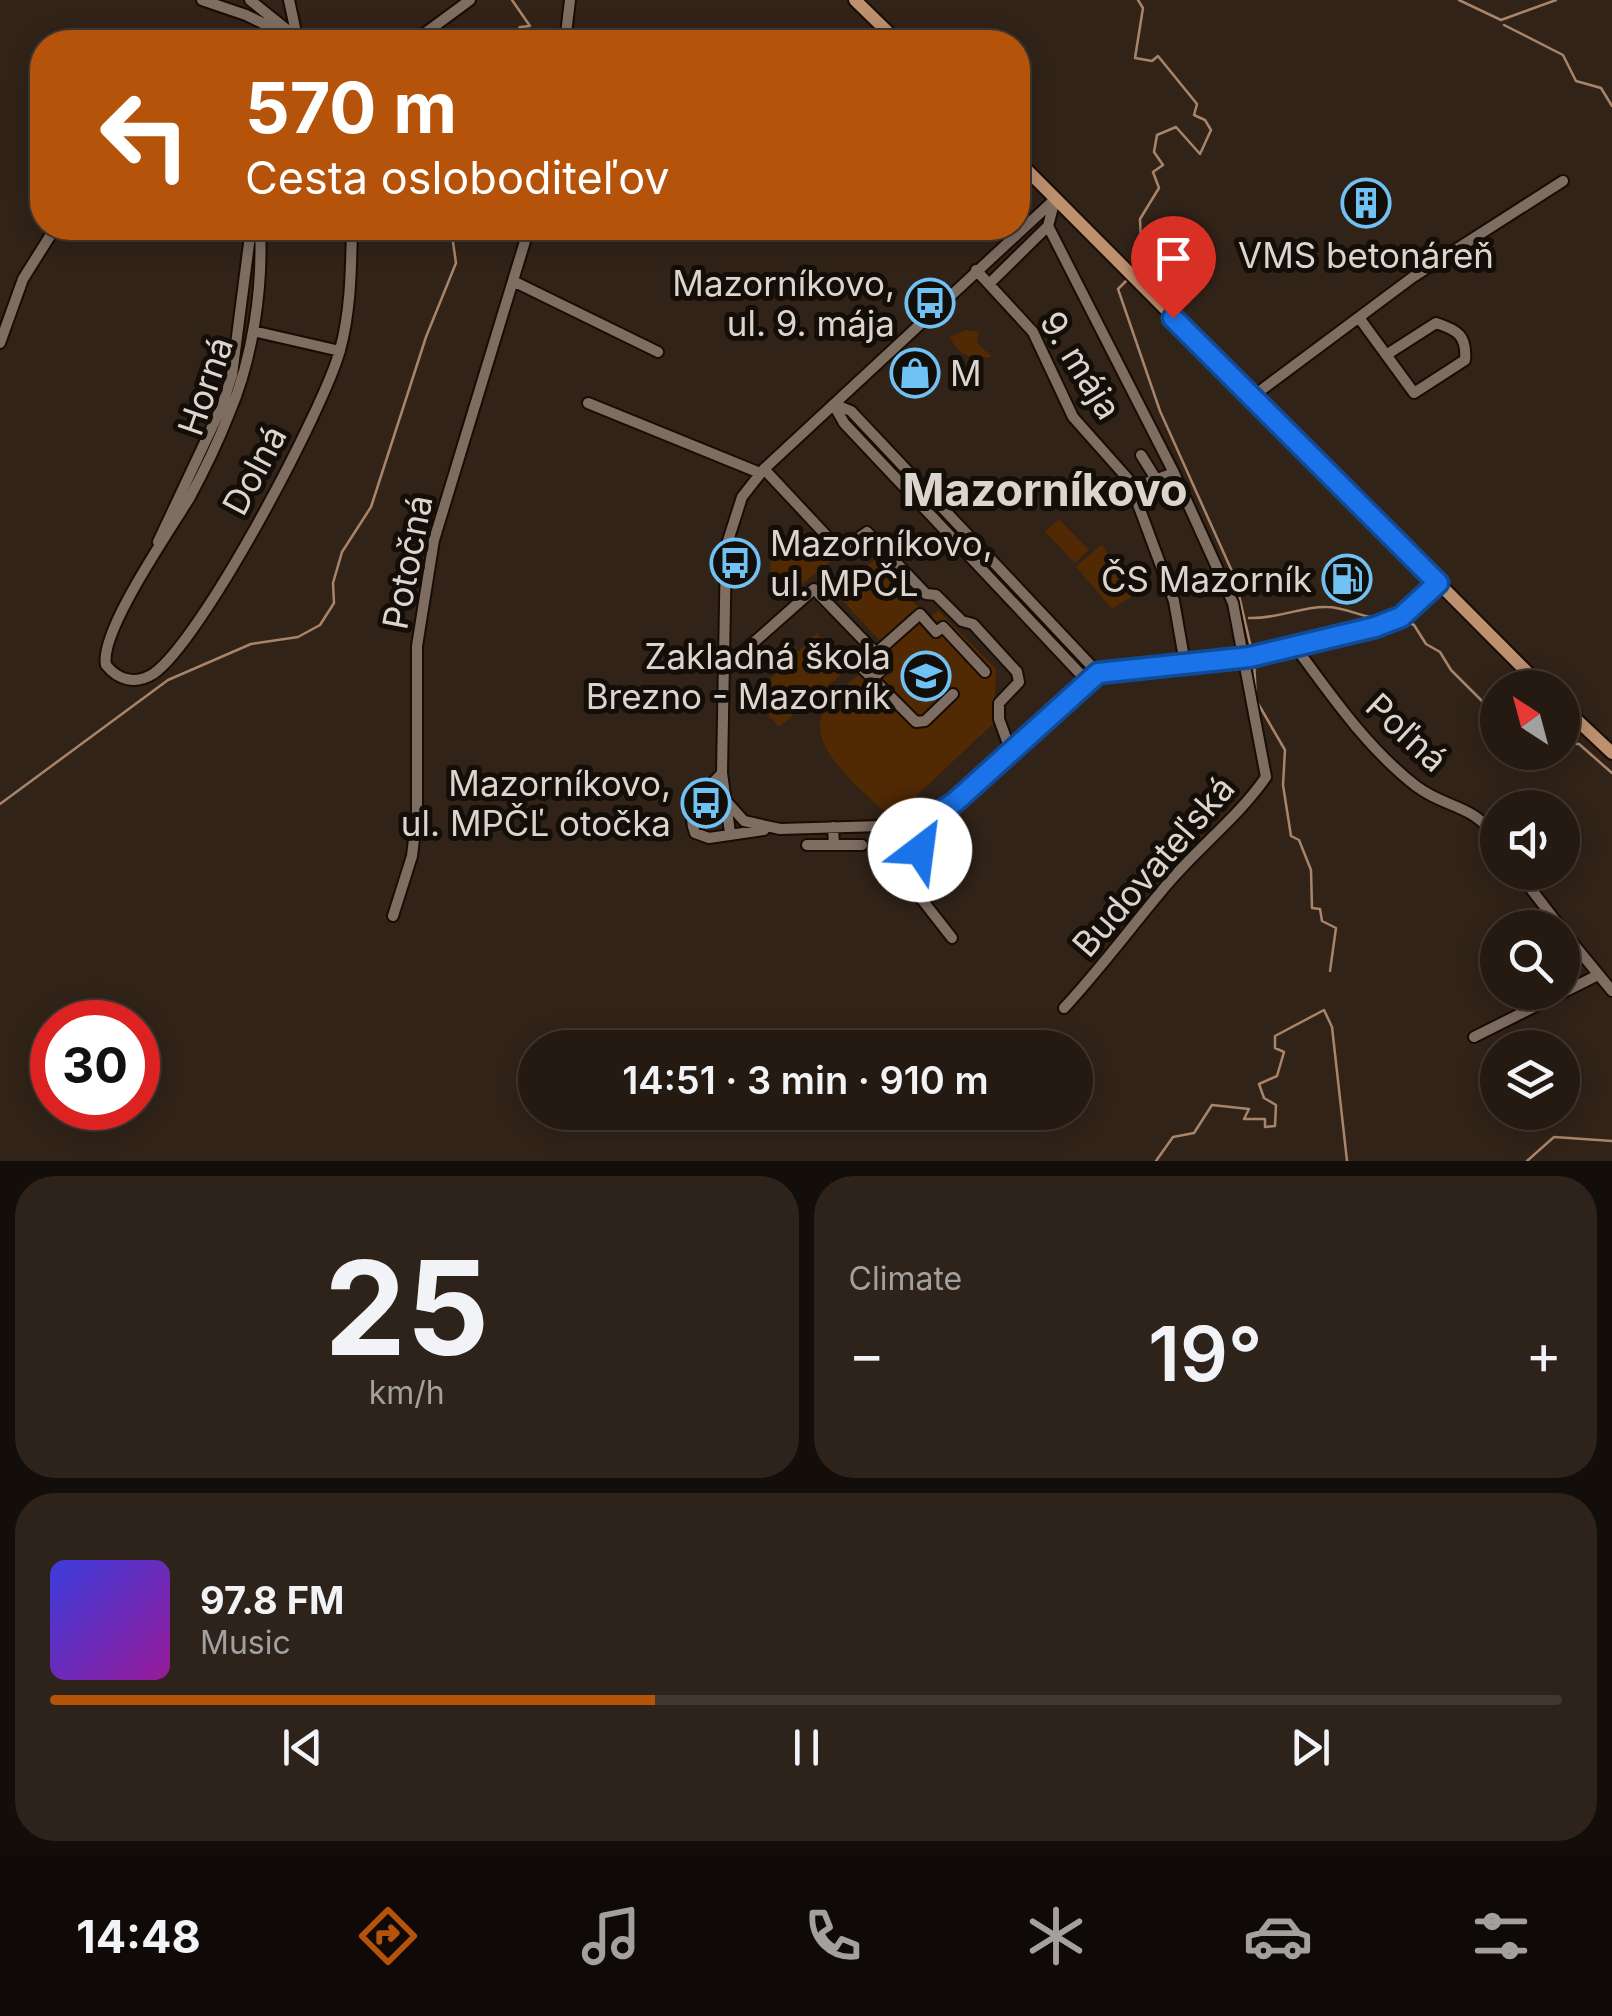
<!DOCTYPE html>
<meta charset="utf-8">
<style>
:root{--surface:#251a12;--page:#2d231b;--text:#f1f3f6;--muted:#a3a19f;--line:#423832;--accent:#b45309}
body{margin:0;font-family:Inter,sans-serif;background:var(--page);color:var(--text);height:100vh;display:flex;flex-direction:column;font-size:38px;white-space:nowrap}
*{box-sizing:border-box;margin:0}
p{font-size:32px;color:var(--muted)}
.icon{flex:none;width:55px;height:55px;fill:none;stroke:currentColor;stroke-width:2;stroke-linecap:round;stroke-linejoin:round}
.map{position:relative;height:1161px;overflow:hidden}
.panel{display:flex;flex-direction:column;gap:15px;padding:15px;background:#140e0a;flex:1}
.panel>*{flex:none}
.banner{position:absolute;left:30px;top:30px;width:1000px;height:210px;border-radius:40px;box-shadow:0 5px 25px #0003,0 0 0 2px var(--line);background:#b45309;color:#fff;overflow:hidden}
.needle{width:65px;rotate:324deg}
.tools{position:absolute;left:1480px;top:670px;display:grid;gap:20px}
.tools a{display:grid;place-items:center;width:100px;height:100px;border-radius:50%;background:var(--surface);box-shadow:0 5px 25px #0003,0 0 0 2px var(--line);font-size:50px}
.speed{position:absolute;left:30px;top:1000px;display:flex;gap:20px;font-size:50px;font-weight:700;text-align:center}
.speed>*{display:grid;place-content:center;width:130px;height:130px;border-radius:50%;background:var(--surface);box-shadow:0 5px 25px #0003,0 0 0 2px var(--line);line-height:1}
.speed .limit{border:15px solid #d22;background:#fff;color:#111}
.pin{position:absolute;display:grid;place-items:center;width:85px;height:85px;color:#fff;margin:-102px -42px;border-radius:50% 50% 50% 0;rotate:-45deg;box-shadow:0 0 10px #0007}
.pin .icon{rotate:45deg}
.me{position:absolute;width:110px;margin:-55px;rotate:30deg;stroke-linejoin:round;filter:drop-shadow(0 0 8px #0008)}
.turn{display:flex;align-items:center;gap:35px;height:210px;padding:0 50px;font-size:45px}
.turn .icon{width:130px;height:130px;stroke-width:2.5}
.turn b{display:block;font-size:70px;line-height:85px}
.big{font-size:75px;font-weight:600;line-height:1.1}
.panel .widget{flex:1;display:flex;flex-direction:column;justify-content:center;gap:15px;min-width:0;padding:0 35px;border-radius:40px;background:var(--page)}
.panel .dial{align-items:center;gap:0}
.dial b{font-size:130px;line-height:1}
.song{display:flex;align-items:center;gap:30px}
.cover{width:120px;height:120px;border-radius:15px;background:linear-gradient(135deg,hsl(240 70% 55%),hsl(300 70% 35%))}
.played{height:10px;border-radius:5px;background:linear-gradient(90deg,var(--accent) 40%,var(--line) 40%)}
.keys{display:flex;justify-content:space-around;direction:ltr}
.heat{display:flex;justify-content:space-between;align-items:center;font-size:55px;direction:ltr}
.panel .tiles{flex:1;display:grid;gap:15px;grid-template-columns:1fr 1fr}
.widget:last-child{grid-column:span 2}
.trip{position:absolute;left:518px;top:1030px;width:575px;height:100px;border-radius:50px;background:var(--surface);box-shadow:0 5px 25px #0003,0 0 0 2px var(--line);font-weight:600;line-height:100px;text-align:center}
.tabs{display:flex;height:160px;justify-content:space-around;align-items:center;background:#0f0a07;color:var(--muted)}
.tabs .icon{width:70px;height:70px}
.tabs .on{color:var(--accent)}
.tabs b{font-size:45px;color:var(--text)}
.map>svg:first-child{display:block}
.green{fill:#512903}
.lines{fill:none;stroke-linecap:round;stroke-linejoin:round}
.stream{stroke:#a8856a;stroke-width:2.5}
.minor-casing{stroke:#180c04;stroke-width:14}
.major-casing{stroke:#180c04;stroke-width:16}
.minor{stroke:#7e6d61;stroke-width:10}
.major{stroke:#bd906f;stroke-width:12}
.route-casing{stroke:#114b97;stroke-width:25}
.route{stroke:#1a73e8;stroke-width:18}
.labels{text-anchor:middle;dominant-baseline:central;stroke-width:10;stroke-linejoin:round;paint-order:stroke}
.poi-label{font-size:35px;fill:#ddd4cd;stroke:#140e09;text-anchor:end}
.street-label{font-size:35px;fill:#ddd4cd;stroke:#140e09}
.district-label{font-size:45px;font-weight:bold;fill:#ddd4cd;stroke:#140e09}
</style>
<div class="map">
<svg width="1612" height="1161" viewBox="0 0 1612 1161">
<rect width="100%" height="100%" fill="#312318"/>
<path class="green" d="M966 330 979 332 977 343 992 357C972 359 959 357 950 337Z
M1059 519 1089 550 1075 563 1045 532Z
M798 524 832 560 781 602 770 586 771 550Z
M1102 544 1131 597 1112 609 1076 567Z
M874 560 920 609 883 644 837 595Z
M938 610 996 669 994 723 901 810H882C855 782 792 737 834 697 844 688 852 676 865 674L869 664 916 620 924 624Z
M817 633 849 668 779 727 769 716 771 678Z"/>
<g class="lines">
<path class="stream" d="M1459 0 1501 20 1556 0
M1504 25 1563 55 1576 81 1601 88 1612 106
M510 42 520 27 530 26 512 0
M1137 270 1142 265 1140 219 1159 188 1153 172 1163 165 1154 152 1157 135 1176 127 1200 154 1211 130 1205 120 1194 115 1197 104 1158 56 1152 61 1135 58 1143 8 1138 0
M1128 279 1118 289 1160 411 1235 578 1252 652
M1249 618C1280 619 1301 606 1327 607 1345 607 1363 618 1382 619
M1405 621 1414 625 1426 644 1440 652 1451 670 1487 706 1498 725
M1254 660 1256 700 1285 750 1283 785 1291 836 1299 840 1311 870 1312 908 1320 909 1322 921 1336 928 1330 971
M1562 743 1579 744 1612 773
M0 804 168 680 251 644 298 637 320 625 334 603 333 583 342 552 371 507 426 337 456 263 451 228
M1156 1161 1173 1137 1194 1133 1212 1105 1249 1109 1244 1119H1265V1127L1275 1126 1276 1105 1264 1098 1259 1084 1277 1076 1284 1052 1275 1048V1036L1324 1010 1332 1027 1347 1161
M1527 1161 1554 1137 1612 1141"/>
<g class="minor-casing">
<path id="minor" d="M202 0 246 15 299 41
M250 0 291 33
M289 0 297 37
M413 42 470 0
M565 42 570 0
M1055 199 1048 226 1174 473 1233 603 1266 777C1239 816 1201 845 1170 881 1134 923 1102 967 1064 1008
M260 228C263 288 253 358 229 414 218 442 204 471 190 497 171 529 99 632 106 665 118 680 135 685 153 674 201 642 324 409 340 350 351 310 351 268 352 228
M976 270 1033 332 1073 417 1129 480 1174 601 1185 664
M515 282 658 352
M989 284 1048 226
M1360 319 1414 393 1465 360C1467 336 1458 330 1436 323L1386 355
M253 331 340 351
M0 343 23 279 55 228
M1252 397 1413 277 1563 181
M588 403 760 473
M834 404 851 411 1098 673
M834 405 844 423 1086 680
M1141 455 1156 479
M764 469 837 547 844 548 867 532 926 594 936 595 962 621 973 624 1017 672 1019 682 999 703V719L1011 752
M1132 488 1174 473
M158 542 222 406 232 375 251 228
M1294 645C1330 694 1367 748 1416 786 1448 810 1473 803 1498 840
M725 661 743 652 814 589 876 653 920 614 936 632 943 627 985 672
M862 668 916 722 925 721 953 694
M872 679 886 666
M722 773C705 792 684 806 695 833L709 838 764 830
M727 802 744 821 780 829 915 825 955 803 1098 673 1250 657 1375 627 1401 617 1438 583
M921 823 920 897 952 938
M730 833 722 773 726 547 742 497 764 469 1053 201
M807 845H834L833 827
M834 845H862
M1518 872 1561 928
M393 916 412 856 417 814V646L434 540 529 228
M1562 930 1612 991
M1474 1037 1598 975"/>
</g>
<g class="major-casing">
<path id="major" d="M855 0 898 42
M1018 161 1543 688
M1562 706 1612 753"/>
</g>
<use href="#minor" class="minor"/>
<use href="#major" class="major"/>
</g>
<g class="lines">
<g class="route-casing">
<path id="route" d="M920 850 921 823 954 803 1098 673 1250 657 1375 627 1401 617 1438 583 1173 318"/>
</g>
<use href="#route" class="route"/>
</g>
<defs>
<g id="building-ring" transform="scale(2.5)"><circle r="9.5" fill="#140e09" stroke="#70c1f4" stroke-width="1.5"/><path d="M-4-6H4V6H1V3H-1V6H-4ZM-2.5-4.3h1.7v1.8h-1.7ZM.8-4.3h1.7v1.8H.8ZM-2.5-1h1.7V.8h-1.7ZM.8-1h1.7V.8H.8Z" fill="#70c1f4"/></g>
<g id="bus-ring" transform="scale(2.5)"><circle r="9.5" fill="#140e09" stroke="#70c1f4" stroke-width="1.5"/><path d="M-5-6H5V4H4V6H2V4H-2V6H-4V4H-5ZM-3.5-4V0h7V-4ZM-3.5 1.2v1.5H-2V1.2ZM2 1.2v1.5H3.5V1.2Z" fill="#70c1f4"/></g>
<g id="shop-ring" transform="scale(2.5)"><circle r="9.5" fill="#140e09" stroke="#70c1f4" stroke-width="1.5"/><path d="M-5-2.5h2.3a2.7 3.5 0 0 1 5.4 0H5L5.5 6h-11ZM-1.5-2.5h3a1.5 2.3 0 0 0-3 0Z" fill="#70c1f4"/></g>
<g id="fuel-ring" transform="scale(2.5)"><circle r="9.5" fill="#140e09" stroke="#70c1f4" stroke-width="1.5"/><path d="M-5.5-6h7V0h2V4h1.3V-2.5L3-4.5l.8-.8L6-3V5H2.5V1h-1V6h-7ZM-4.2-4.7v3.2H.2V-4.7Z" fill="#70c1f4"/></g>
<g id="school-ring" transform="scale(2.5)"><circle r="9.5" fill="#140e09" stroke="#70c1f4" stroke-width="1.5"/><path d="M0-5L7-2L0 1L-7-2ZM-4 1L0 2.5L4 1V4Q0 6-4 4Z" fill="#70c1f4"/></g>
</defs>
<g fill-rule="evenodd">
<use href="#building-ring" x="1366" y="203"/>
<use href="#bus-ring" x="930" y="303"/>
<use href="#shop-ring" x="915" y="373"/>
<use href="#bus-ring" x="735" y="563"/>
<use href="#fuel-ring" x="1347" y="579"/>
<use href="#school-ring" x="926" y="676"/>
<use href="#bus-ring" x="706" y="803"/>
</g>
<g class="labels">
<g class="poi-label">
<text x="1366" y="255" text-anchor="middle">VMS betonáreň</text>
<text x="895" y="283">Mazorníkovo,<tspan x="895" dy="40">ul. 9. mája</tspan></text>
<text x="950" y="373" text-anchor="start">M</text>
<text x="770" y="543" text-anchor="start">Mazorníkovo,<tspan x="770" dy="40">ul. MPČL</tspan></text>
<text x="1312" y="579">ČS Mazorník</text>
<text x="891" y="656">Zakladná škola<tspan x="891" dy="40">Brezno - Mazorník</tspan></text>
<text x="671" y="783">Mazorníkovo,<tspan x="671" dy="40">ul. MPČĽ otočka</tspan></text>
</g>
<g class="street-label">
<text transform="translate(1081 365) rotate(58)">9. mája</text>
<text transform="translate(205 386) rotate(-71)">Horná</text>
<text transform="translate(254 470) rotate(-62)">Dolná</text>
<text transform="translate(407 562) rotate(-79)">Potočná</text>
<text transform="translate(1407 732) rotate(43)">Poľná</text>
<text transform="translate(1153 866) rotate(-49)">Budovateľská</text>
</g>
<g class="district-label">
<text x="1045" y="489">Mazorníkovo</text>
</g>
</g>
</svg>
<div class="tools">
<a><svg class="needle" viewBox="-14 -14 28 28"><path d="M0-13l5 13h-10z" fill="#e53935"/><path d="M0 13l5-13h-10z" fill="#a3a19f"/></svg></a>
<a><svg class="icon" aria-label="sound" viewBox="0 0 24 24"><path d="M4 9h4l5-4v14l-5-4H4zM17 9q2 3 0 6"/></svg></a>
<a><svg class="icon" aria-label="search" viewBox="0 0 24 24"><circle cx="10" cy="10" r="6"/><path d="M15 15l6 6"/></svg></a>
<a><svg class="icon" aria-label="layers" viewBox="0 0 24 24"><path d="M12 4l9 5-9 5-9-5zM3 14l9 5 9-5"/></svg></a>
</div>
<div class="speed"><div class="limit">30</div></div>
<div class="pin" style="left:1173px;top:318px;background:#d93025"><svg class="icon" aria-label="arrive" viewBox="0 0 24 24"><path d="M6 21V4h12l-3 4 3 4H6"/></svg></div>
<svg class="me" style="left:920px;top:850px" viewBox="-20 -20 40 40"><circle r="19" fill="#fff"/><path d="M0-13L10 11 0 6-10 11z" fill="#1a73e8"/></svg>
<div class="trip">14:51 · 3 min · 910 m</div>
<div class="banner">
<div class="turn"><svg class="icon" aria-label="left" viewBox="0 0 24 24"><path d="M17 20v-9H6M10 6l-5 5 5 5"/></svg><div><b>570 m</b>Cesta osloboditeľov</div></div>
</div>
</div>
<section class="panel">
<div class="tiles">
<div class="widget dial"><b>25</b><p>km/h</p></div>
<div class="widget"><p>Climate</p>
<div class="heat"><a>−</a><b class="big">19°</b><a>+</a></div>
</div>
<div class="widget">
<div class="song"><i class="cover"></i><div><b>97.8 FM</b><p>Music</p></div></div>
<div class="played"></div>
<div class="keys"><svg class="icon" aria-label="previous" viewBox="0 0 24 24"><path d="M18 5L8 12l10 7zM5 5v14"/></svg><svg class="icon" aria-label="pause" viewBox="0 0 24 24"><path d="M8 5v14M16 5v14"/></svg><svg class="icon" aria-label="next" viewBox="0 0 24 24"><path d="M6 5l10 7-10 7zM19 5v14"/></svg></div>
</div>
</div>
</section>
<nav class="tabs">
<b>14:48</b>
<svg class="icon on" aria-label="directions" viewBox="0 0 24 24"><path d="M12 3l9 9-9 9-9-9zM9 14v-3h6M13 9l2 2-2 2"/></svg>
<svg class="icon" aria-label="music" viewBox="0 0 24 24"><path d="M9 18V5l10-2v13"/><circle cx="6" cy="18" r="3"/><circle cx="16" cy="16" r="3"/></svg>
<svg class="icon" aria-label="phone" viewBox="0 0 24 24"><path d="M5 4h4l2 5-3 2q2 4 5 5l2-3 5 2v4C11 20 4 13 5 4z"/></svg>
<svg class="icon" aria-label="climate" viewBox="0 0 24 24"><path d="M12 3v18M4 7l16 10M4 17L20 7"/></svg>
<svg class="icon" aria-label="car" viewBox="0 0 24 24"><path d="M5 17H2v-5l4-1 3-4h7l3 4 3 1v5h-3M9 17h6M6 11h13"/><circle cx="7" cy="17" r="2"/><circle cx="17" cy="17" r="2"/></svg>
<svg class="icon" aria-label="filters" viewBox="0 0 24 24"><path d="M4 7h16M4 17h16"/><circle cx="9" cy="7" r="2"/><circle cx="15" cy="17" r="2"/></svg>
</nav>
